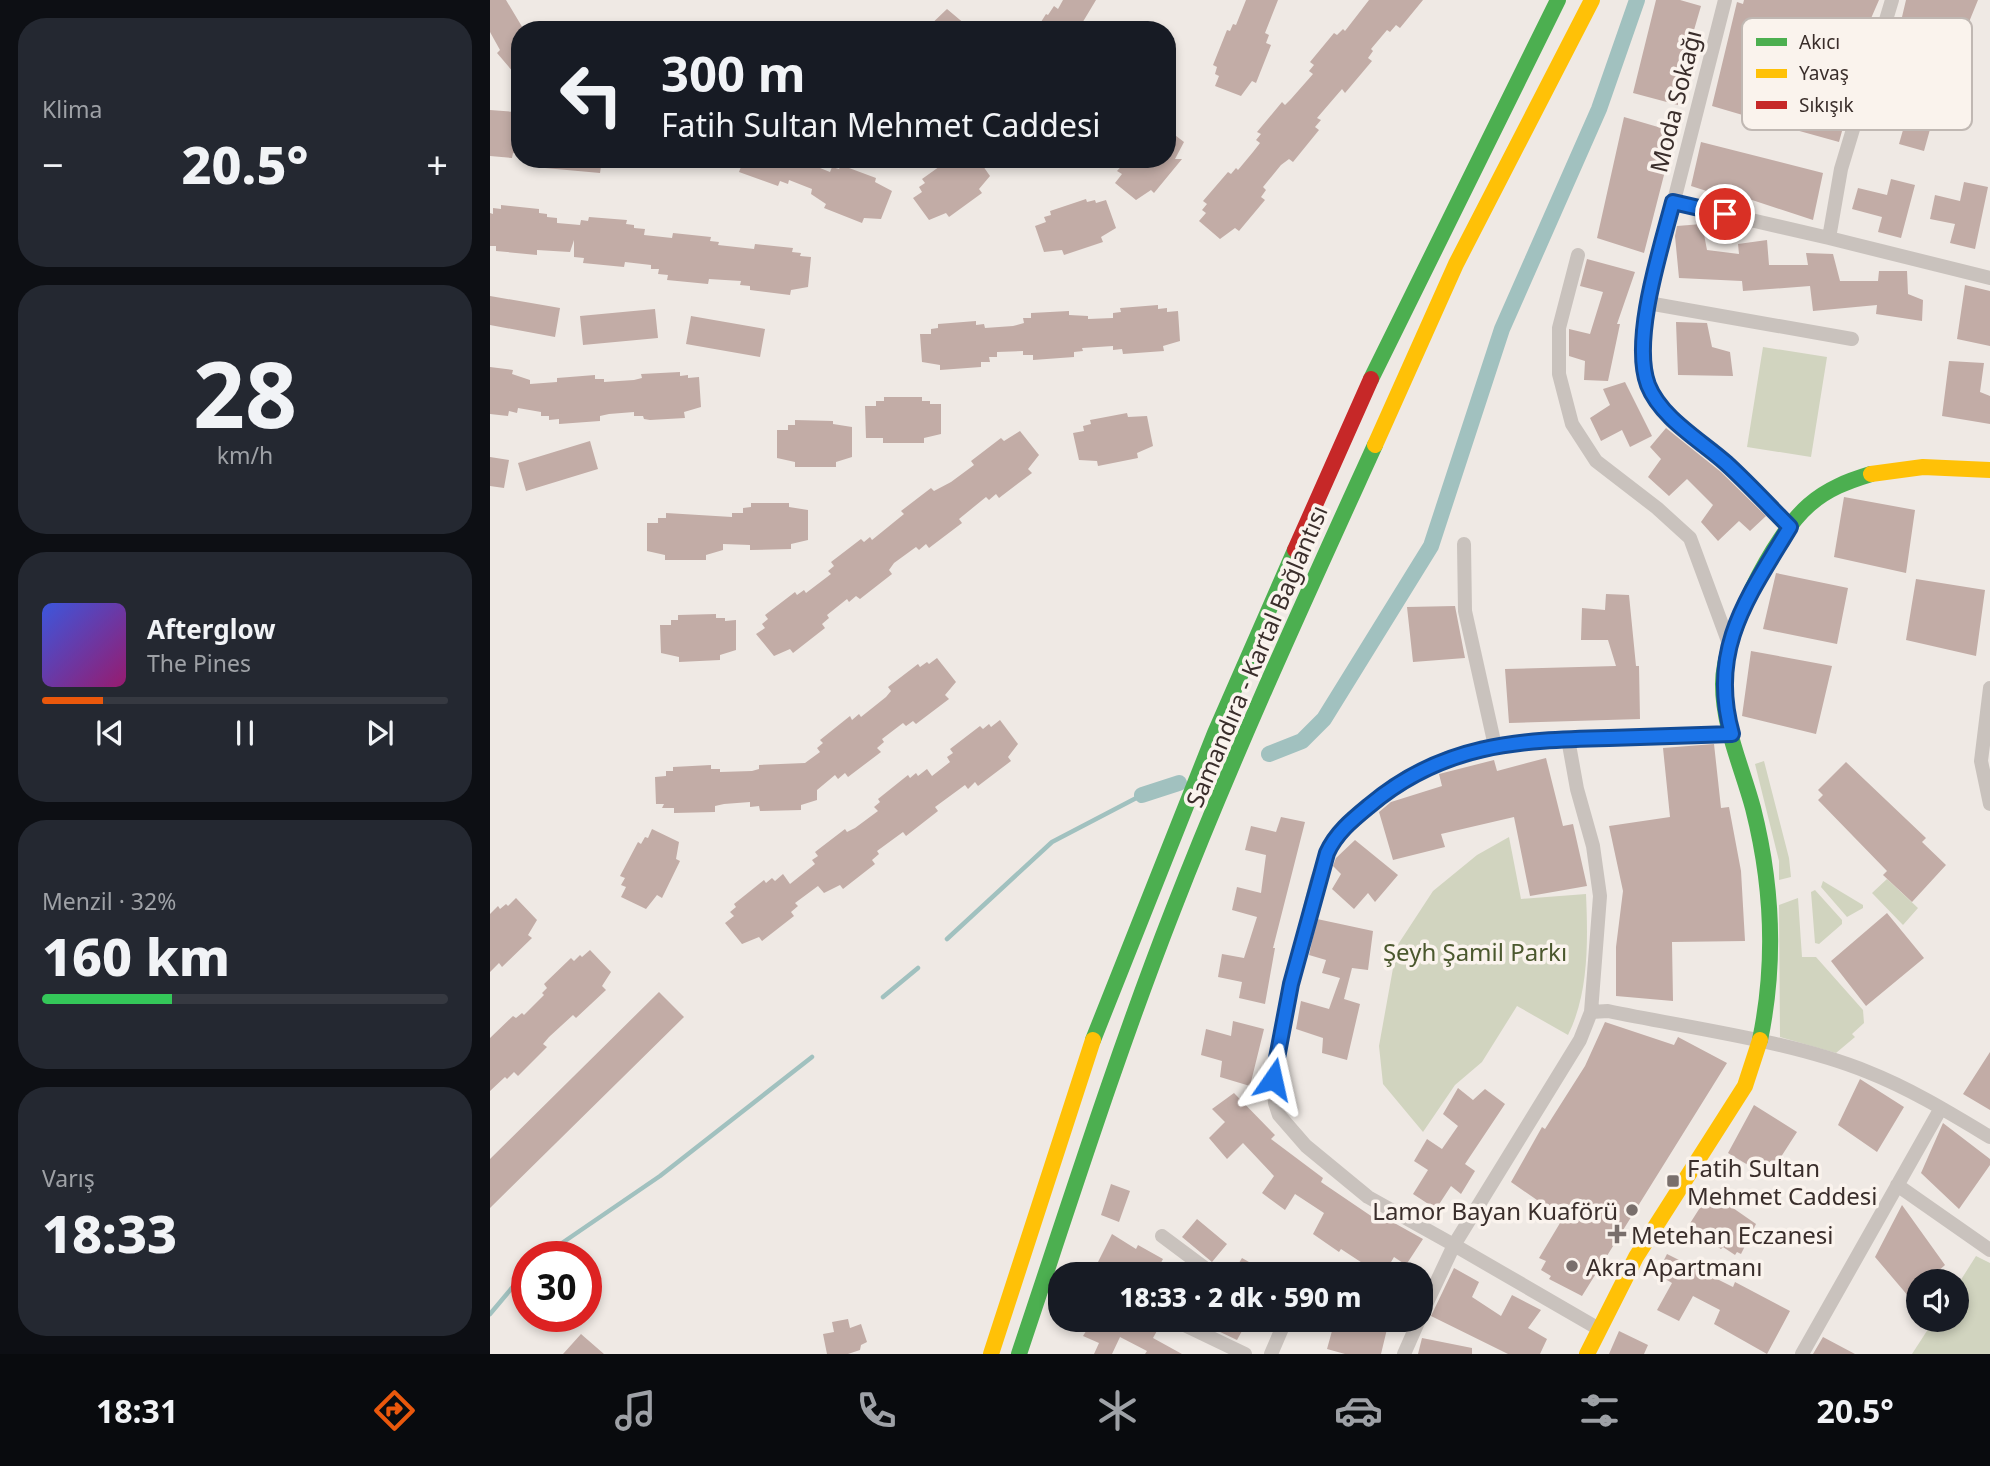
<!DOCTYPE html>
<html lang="tr">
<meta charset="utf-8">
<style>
:root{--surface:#171b24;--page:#242831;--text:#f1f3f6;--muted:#9ea1a6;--line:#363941;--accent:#ea580c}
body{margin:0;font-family:"Noto Sans",sans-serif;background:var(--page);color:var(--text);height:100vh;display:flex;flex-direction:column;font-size:26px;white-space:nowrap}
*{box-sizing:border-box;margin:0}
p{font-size:23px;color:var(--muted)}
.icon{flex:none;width:38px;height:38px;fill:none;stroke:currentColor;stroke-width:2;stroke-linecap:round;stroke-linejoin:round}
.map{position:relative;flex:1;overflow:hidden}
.panel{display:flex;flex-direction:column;gap:18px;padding:18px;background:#0d0f14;width:490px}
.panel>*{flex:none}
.banner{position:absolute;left:21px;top:21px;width:665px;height:147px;border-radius:28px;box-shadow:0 4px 10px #0003;background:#171b24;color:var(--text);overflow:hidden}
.controls{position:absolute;left:1416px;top:1269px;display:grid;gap:14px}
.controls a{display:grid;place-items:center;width:63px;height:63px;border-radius:50%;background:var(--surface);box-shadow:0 4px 10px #0003;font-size:35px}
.speed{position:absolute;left:21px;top:1241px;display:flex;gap:14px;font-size:35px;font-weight:700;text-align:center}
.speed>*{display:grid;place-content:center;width:91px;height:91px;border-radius:50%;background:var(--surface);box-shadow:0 4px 10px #0003;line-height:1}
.speed .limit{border:10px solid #d22;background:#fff;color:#111}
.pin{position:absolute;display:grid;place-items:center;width:60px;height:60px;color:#fff;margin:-30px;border:4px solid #fff;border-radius:50%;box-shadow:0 2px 7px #0007}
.me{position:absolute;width:77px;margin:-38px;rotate:11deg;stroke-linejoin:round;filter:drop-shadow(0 0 5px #0008)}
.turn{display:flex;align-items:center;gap:24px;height:147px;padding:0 35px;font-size:32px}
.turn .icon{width:91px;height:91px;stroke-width:2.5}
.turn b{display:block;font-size:49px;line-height:60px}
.big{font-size:52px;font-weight:800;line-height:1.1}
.panel .tile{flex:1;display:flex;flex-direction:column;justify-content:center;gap:10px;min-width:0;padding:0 24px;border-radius:28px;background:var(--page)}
.panel .dial{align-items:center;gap:0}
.dial b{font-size:91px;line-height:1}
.song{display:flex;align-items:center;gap:21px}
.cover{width:84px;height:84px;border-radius:10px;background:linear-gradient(135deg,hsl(230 70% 55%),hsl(320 70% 35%))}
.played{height:7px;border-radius:4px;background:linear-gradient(90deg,var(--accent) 15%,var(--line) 15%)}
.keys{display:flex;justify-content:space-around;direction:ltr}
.heat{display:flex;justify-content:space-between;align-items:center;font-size:38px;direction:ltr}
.charge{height:10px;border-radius:5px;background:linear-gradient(90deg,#34c759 32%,var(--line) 0)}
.trip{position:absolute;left:558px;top:1262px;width:385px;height:70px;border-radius:28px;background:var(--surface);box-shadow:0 4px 10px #0003;font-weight:800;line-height:70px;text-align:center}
.tabs{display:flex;height:112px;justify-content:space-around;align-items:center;background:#090b0e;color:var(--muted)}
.tabs .icon{width:49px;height:49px}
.tabs .active{color:var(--accent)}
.tabs b{font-size:32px;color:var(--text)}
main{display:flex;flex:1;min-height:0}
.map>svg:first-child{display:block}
.green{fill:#d1d4bf}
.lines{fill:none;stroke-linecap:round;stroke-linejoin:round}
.stream{stroke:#a1c1bf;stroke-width:4.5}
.canal{stroke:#a1c1bf;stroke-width:16}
.building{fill:#c2aca6}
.street{stroke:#c9c2bd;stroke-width:14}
.fast{stroke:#4caf50;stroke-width:16}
.slow{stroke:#ffc107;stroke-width:16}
.jam{stroke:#c62828;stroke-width:16}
.route-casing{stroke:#114b97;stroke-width:18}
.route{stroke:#1a73e8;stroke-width:12}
.poi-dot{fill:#796f6c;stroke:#faf3ed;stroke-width:2.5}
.labels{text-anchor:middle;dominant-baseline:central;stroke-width:7;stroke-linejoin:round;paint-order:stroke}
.street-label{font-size:24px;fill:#3a2e2b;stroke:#faf3ed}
.park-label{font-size:24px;fill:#4b582e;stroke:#faf3ed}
.poi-label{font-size:24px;fill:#3a2e2b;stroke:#faf3ed;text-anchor:start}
.key{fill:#faf3ed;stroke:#c0b8b3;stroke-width:2}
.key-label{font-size:19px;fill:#3a2e2b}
</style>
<main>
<section class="panel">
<div class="tile"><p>Klima</p>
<div class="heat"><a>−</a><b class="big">20.5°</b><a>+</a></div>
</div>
<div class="tile dial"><b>28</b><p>km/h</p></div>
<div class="tile">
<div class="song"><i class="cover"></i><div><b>Afterglow</b><p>The Pines</p></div></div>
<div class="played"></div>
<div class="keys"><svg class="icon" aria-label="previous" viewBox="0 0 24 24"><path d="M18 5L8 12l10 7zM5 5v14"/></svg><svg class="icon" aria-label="pause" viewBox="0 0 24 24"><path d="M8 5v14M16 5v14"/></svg><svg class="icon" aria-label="next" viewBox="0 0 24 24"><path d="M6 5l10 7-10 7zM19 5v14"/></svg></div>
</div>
<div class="tile"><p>Menzil · 32%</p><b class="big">160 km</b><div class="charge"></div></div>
<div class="tile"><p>Varış</p><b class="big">18:33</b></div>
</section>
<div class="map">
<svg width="1500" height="1354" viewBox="0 0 1500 1354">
<rect width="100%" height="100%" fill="#efe9e4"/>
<path class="green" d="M1273 347 1337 357 1321 457 1257 447Z
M1274 761 1299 858 1301 877 1289 880V861L1265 764Z
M1019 837 1031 899 1096 894C1098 940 1099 993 1078 1035L1027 1006 992 1062 965 1085 933 1132 893 1084 889 1046 907 946 943 891 987 855Z
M1397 879 1428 908 1413 925 1382 893Z
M1333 881 1373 905V908L1357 917 1331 887Z
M1325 890 1352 920V924L1329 944 1325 943 1321 892Z
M1308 898 1312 957H1326L1373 1010 1374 1023 1362 1034 1365 1037 1346 1053 1290 1037 1289 905Z
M1486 1256 1500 1263V1354H1422L1444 1320H1466L1467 1286Z"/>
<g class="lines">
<path class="stream" d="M457 939 562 842 652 795
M393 997 428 968
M53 1256 170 1176 322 1057
M0 1314 37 1270"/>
<path class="canal" d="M779 754 812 741 834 719 941 546 1012 329 1109 109 1147 0
M652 795 689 783"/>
</g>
<path class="building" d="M0 0H16L34 30H30V80L7 53 10 50 0 32Z
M573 0H606L588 30H546L556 14 558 15 564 6 568 9Z
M756 0H788L775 33 779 35 776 43 781 45 766 83 762 81 751 96 725 86 729 76 725 74 727 67 723 65 737 30 740 31 743 24 746 25Z
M879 0H933L910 28 906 25 900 32 897 30 881 49 883 51 878 58 882 61 855 93 852 89 827 118 831 120 825 127 829 130 803 162 799 159 791 165 773 187 776 190 771 197 775 200 749 231 745 228 730 239 709 221 716 213 712 210 717 204 713 201 738 172 741 174 746 168 748 170 763 152 770 143 766 140 771 134 767 132 792 102 795 105 801 99 823 74 819 71 824 65 820 62 844 33 847 35 853 29 855 31Z
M1166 0H1190L1211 6 1195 61 1200 63 1188 105 1143 93Z
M1254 0H1389L1379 23 1372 20 1358 70 1311 58 1316 26 1297 22 1289 52 1267 47 1262 67 1284 76 1273 121 1222 106 1247 2 1253 4Z
M1416 0H1488L1479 22 1472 72 1404 51Z
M457 9 482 30H435Z
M1305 79 1362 95 1349 142 1295 127Z
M1425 90 1449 97 1434 151 1409 144 1413 130 1386 122 1392 98 1421 106Z
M0 110 25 112 24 116H30V154L23 153 22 158 0 156Z
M1134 117 1185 132 1154 253 1107 238Z
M677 129 694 142 685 159H692L664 193 661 190 646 200 625 183 632 174 627 171 638 159H677Z
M1211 142 1333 173 1323 220 1256 198 1254 203 1201 186Z
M56 159H112L110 173 55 168Z
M254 159H315V162L340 172 342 167 349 169 351 165 386 178 385 182 402 191 391 219 374 218 372 223 334 208 336 204 321 194 322 189 299 180 298 184 290 181 288 186 249 172Z
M460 159H488L500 176 489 189 492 193 459 217 456 213 439 220 423 198 432 192 429 187 435 183 432 179Z
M1401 179 1425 185 1411 238 1388 232 1392 217 1362 209 1368 188 1397 195Z
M1474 182 1498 187 1485 249 1460 243 1465 224 1440 219 1445 195 1470 201Z
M596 199 597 202 605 200 606 203 616 200 626 228 611 237 613 242 574 255 572 250 554 252 545 226 556 222 554 217 561 215 560 211Z
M11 205 49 209V213L57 214V217L67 218V223L90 225 91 220 98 221 99 217 137 220 136 224 144 225V228L155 229 154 235 182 238 183 233 221 237 220 241 229 242 228 245 264 249 265 244 303 248 302 252 311 253 310 256 321 257 318 287 301 290 300 295 260 290V286L250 285 251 281 219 279 218 284 177 280 178 275 168 274 169 269H161V265L135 262 134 267 93 263 94 258 84 257V240L80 252 47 250V255L6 251V246H0V213L3 214V208L11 209Z
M1212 224 1217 250 1249 254 1248 244 1277 240 1279 265H1318L1316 253 1343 254 1350 281H1388L1389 271H1417L1418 294 1433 300 1432 321 1386 314 1387 305 1323 311 1320 286 1253 291 1252 281 1189 278 1185 236 1187 226Z
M1097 259 1145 272 1127 324H1130L1118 381 1094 380 1095 361 1079 356V329L1100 334 1113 292 1090 286Z
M1475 285 1500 291V346L1467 339Z
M0 296 70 308 65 337 0 325Z
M668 305V309L677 308V312L688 311 690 341 673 346 674 351 633 354 632 349 623 350V346L592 348 593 351 584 352V357L543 360V355H533V351L507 352V357H499L500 362H491V367L450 370V365L432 362 430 334H441V329L448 328V324L486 321V325L494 324 495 328 523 326 534 323 533 318H541V313L579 311V315L598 316V319L623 318V313L631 312 630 308Z
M165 309 168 338 93 345 90 316Z
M201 316 275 329 270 357 196 344Z
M1186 322 1217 323 1222 347 1240 352 1243 376 1188 375Z
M1459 361 1494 363 1490 392 1500 396V424L1452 416Z
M0 367 23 370 22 374 40 380V384L67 382V378L105 375V379H114V382L144 380 152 378 151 374 190 372V376L198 375V378L209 377 211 407 194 412 195 418 160 420 154 419 153 416H144V412L119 414 110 416V421L69 424V419L59 420V416H51V412L28 408 27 413 19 411 18 416 0 414Z
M1135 382 1162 436 1140 447 1132 430 1111 441 1100 418 1120 405 1113 389Z
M394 397H432V401H440V404H451V434L434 438V443H393V438H376L375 406H386V401H394Z
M637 413 638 417 657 416 663 446 647 453 648 458 608 466 607 461 589 460 583 433 594 431 593 426 601 424 600 420Z
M305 420 343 421V424L362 427V457L346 462V467H305V462L287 458V430H298V425H305Z
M1176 428 1231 472 1276 516 1260 531 1249 521 1228 541 1211 522 1223 505 1197 479 1179 496 1158 477 1171 459 1160 447Z
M530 431 549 455 538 469 542 473 509 498 506 494 499 500 496 497 469 519 472 523 439 548 436 544 429 550 426 547 404 563 399 570 402 574 370 599 366 596 359 602 357 599 337 615 339 618 332 624 335 628 303 653 300 649 284 656 266 634 275 628 272 624 278 619 275 615 305 592 307 595 314 590 316 593 341 574 338 571 344 566 341 562 371 539 374 542 380 537 382 540 414 514 411 511 441 488 444 491 461 482 484 465 481 461 511 438 514 441Z
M100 441 108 469 36 491 28 463Z
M0 457 19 460 14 488 0 486Z
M1354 497 1425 510 1416 573 1344 557Z
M261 503H299V507L318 510V540L301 544V549L260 550V545L233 544V550L216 555V560H175V555L157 551V523H168V518H176V513L242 517V513H253V508L261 507Z
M1286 573 1358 588 1347 644 1273 629Z
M1426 579 1495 590 1486 656 1416 640Z
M1116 594 1139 595 1146 666H1149L1150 719 1019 723 1015 669 1126 666 1118 640H1091L1092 608 1115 610Z
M965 606 975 658 923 662 917 607Z
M226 614V618H235V621L246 620V650L230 655V660L189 662V657L171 653 170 625H181V620H188V615Z
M1261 651 1342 666 1326 734 1252 716Z
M447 658 466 682 455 695 459 699 426 724 423 721 416 726 413 723 392 739 394 742 387 748 391 752 358 777 355 773 348 779 345 775 327 790V800L311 805V810L270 811 269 806 260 807V802L234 804 225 806V812L184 813V808H172L174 804H166L165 777 176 776V771H183V767L221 765V769H230V772L262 771 269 769V765L315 763 330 752 327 748 333 743 330 740 360 716 362 720 369 714 371 717 396 697 401 691 398 687 428 664 430 667 437 662 439 664Z
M510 720 528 744 518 757 521 761 488 786 485 782 478 789 475 785 445 807 448 811 416 836 413 832 387 851 389 854 382 860 385 864 353 889 350 885 334 893 328 886 305 903 308 906 301 912 304 916 272 941 269 937 252 944 235 923 244 916 240 912 246 907 244 904 274 880 276 883 282 878 285 881 293 874 300 884 325 864 322 860 328 856 325 852 355 829 357 832 365 828 388 811 384 807 390 802 388 799 418 775 420 778 426 773 428 776 437 769 442 776 460 762 457 757 463 753 460 749 490 726 493 729 499 724 501 727Z
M1224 744 1231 808 1239 807 1251 871 1255 941 1182 942 1183 1001 1126 996V947L1133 891 1119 826 1180 817 1173 748Z
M1056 758 1073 826 1083 824 1097 886 1040 896 1024 817 951 834 955 847 903 860 889 812 901 802 952 786 949 774 1004 760 1007 771Z
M1356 762 1436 838 1432 842 1456 865 1422 902 1393 875 1397 871 1328 800 1333 795 1328 790Z
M791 817 815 822 783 948H785L775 1004 749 998 752 982 728 977 732 954 754 958 767 917 742 910 747 887 771 893 776 855 755 850 761 826 786 832Z
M162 829 189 842 186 859 190 861 172 898 167 895 156 909 131 897 136 887 131 885 135 878 130 876 148 842 151 844 155 837 158 838Z
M865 840 908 875 885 902 878 893 864 909 842 889 851 874 843 866 846 858Z
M26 898 47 920 38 935 42 938 12 967 9 963 0 972V914L8 906 10 909 16 904 18 906Z
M1397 913 1434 958 1376 1006 1341 961Z
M827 919 883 931 878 970 862 968 854 999 870 1004 857 1060 832 1053 833 1038 806 1029 811 1001 839 1009 850 978 832 973 836 960 819 955Z
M100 950 121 972 112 986 116 990 86 1018 83 1015 59 1037 53 1044 57 1047 28 1076 24 1072 17 1079 15 1077 0 1091V1038L23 1016 26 1018 32 1013 34 1015 54 995 52 993 57 988 54 984 81 958 84 961 90 955 92 957Z
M169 992 194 1017 0 1208V1159Z
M743 1021 774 1029 760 1086 730 1077 732 1061 711 1055 716 1029 741 1036Z
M1115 1022 1184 1045 1188 1037 1237 1063 1092 1296 1059 1279 1061 1276 1051 1270 1056 1261 1049 1258 1073 1218 1021 1182 1052 1127 1055 1129 1095 1066Z
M1500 1052V1110L1473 1094Z
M1370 1079 1414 1107 1387 1152 1348 1125Z
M968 1088 983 1100 995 1089 1015 1104 975 1164 985 1171 971 1194 961 1186 946 1209 923 1194 938 1170 924 1161 937 1139 952 1149 968 1126 953 1114Z
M744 1093 785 1135 781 1139 833 1178 831 1182 887 1220 890 1215 933 1239 916 1265 904 1257 894 1274H889L851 1249 849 1252 823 1234 834 1213 805 1194 795 1210 772 1193 784 1176 753 1143 737 1159 719 1138 735 1122 722 1109Z
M1264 1105 1307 1132 1278 1177 1238 1153Z
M1453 1123 1500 1159V1165L1469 1209 1431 1173Z
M621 1184 640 1191 629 1222 611 1215Z
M1220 1192 1266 1224 1251 1254 1247 1252 1245 1255 1233 1247 1231 1249 1197 1228Z
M1412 1205 1455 1265 1437 1281H1428V1289L1419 1297 1385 1257Z
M707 1219 737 1244 722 1262 692 1237Z
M622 1234 646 1249 648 1245 673 1259 665 1274H614L605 1268Z
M1177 1254 1243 1287 1245 1282 1300 1311 1277 1354 1224 1324 1230 1310 1203 1296 1189 1321 1167 1310 1182 1283 1167 1274Z
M752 1258 780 1274H742Z
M964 1268 989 1282 982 1297 1011 1316 1022 1295 1051 1310 1038 1328 1057 1339 1050 1354H1018L941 1316Z
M358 1319 360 1328 371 1324 377 1342 371 1345 370 1350 358 1354H337L333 1334 344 1332 342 1322Z
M603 1320H673L663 1338 692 1354H655L657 1351 630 1337 622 1354H604L609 1343 593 1336Z
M705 1320H758L747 1340Z
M845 1320H878L876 1323 897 1329 891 1354H855L837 1349Z
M1129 1331 1158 1345 1154 1354H1119Z
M91 1334 114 1354H73Z
M1333 1337 1365 1354H1323Z
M932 1338 982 1348V1354H928Z"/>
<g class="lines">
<path class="street" d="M1235 0 1158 303 1153 357 1157 383 1169 405 1237 464 1300 527
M1402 0 1351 169 1339 238 1500 278
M1183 202 1339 238
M1088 255 1069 328V374L1082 424 1106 461 1167 508 1200 538 1238 641
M1158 303 1362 339
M974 544 975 611 1005 746
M1500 688 1491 761 1500 804
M1078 739 1087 789 1103 846 1110 896 1101 1012 1090 1040 964 1245 878 1197 816 1146 789 1115 785 1103 783 1079 801 984 827 880 844 838 915 778 957 758 998 747 1033 741 1242 734
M1101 1012 1118 1011C1199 1028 1302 1041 1378 1072 1421 1089 1460 1113 1500 1137
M1407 1185 1500 1250
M672 1236 723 1274
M931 1315 964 1245 1109 1329
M684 1320 755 1354
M781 1354 793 1326 784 1320
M914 1354 929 1320
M1312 1354 1451 1108"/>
<path class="fast" d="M881 379 1068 0
M603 1040 725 733 805 550
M1270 1040C1286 963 1282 883 1263 808 1252 767 1233 727 1233 684 1233 636 1283 536 1319 505 1337 489 1358 481 1381 474
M529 1354C579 1205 626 1056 683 910 744 753 815 599 885 445"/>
<path class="slow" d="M885 445 966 264 1102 0
M1381 474 1433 467 1500 470
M501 1354 603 1040
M1097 1354 1146 1257 1255 1086 1270 1040"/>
<path class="jam" d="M805 550 881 379"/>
</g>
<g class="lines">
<g class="route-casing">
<path id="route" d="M783 1079 801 984 837 853C846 833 862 820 879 806 952 744 1027 740 1119 738 1160 737 1201 735 1242 734 1218 649 1258 597 1300 527 1279 506 1258 483 1236 463 1210 440 1171 418 1158 385 1141 340 1171 248 1183 202L1235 214"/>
</g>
<use href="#route" class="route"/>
</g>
<g class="poi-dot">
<rect x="1176" y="1174" width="14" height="14" rx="3.5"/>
<circle cx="1142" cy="1210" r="7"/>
<path d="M1123.5 1223.5h7v7h7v7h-7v7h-7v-7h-7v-7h7z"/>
<circle cx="1082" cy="1266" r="7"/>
</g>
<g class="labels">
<g class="street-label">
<text transform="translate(1185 101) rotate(-76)">Moda Sokağı</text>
<text transform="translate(766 656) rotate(-67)">Samandıra - Kartal Bağlantısı</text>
</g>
<g class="park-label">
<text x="985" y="951">Şeyh Şamil Parkı</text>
</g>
<g class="poi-label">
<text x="1197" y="1167">Fatih Sultan<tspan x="1197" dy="28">Mehmet Caddesi</tspan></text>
<text x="1128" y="1210" text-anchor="end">Lamor Bayan Kuaförü</text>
<text x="1141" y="1234">Metehan Eczanesi</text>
<text x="1096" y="1266">Akra Apartmanı</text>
</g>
</g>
<rect x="1252" y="18" width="230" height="112" rx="10" class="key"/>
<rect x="1266" y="38" width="31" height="8" fill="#4caf50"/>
<rect x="1266" y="69" width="31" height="9" fill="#ffc107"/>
<rect x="1266" y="101" width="31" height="8" fill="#c62828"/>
<g class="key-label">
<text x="1309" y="49">Akıcı</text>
<text x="1309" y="80">Yavaş</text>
<text x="1309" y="112">Sıkışık</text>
</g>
</svg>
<div class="controls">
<a><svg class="icon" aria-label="sound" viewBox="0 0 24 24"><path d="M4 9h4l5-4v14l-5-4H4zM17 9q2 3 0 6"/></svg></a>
</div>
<div class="speed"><div class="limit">30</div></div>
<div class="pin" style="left:1235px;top:214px;background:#d93025"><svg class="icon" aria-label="arrive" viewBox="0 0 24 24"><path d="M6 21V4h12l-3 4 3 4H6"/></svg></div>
<svg class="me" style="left:783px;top:1079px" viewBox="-20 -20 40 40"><path d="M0-17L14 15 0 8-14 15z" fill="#1a73e8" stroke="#fff" stroke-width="4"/></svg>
<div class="trip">18:33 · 2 dk · 590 m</div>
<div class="banner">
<div class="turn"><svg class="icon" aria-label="left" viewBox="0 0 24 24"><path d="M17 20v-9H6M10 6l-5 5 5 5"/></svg><div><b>300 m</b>Fatih Sultan Mehmet Caddesi</div></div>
</div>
</div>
</main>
<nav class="tabs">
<b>18:31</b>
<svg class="icon active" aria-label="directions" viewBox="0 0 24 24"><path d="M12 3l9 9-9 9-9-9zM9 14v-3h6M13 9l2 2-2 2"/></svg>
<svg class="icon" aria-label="music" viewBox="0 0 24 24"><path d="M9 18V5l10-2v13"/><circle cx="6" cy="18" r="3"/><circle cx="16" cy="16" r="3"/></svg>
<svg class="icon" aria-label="phone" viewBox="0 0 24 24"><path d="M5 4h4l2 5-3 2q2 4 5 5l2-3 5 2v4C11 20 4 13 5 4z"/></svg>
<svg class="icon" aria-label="climate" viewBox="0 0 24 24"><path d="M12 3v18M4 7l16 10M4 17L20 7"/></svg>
<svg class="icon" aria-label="car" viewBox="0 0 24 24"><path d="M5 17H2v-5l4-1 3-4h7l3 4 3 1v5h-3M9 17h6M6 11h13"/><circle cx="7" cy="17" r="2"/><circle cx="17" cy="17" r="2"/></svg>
<svg class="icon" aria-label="filters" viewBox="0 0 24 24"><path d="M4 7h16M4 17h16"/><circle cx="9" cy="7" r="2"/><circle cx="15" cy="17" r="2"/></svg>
<b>20.5°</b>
</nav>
